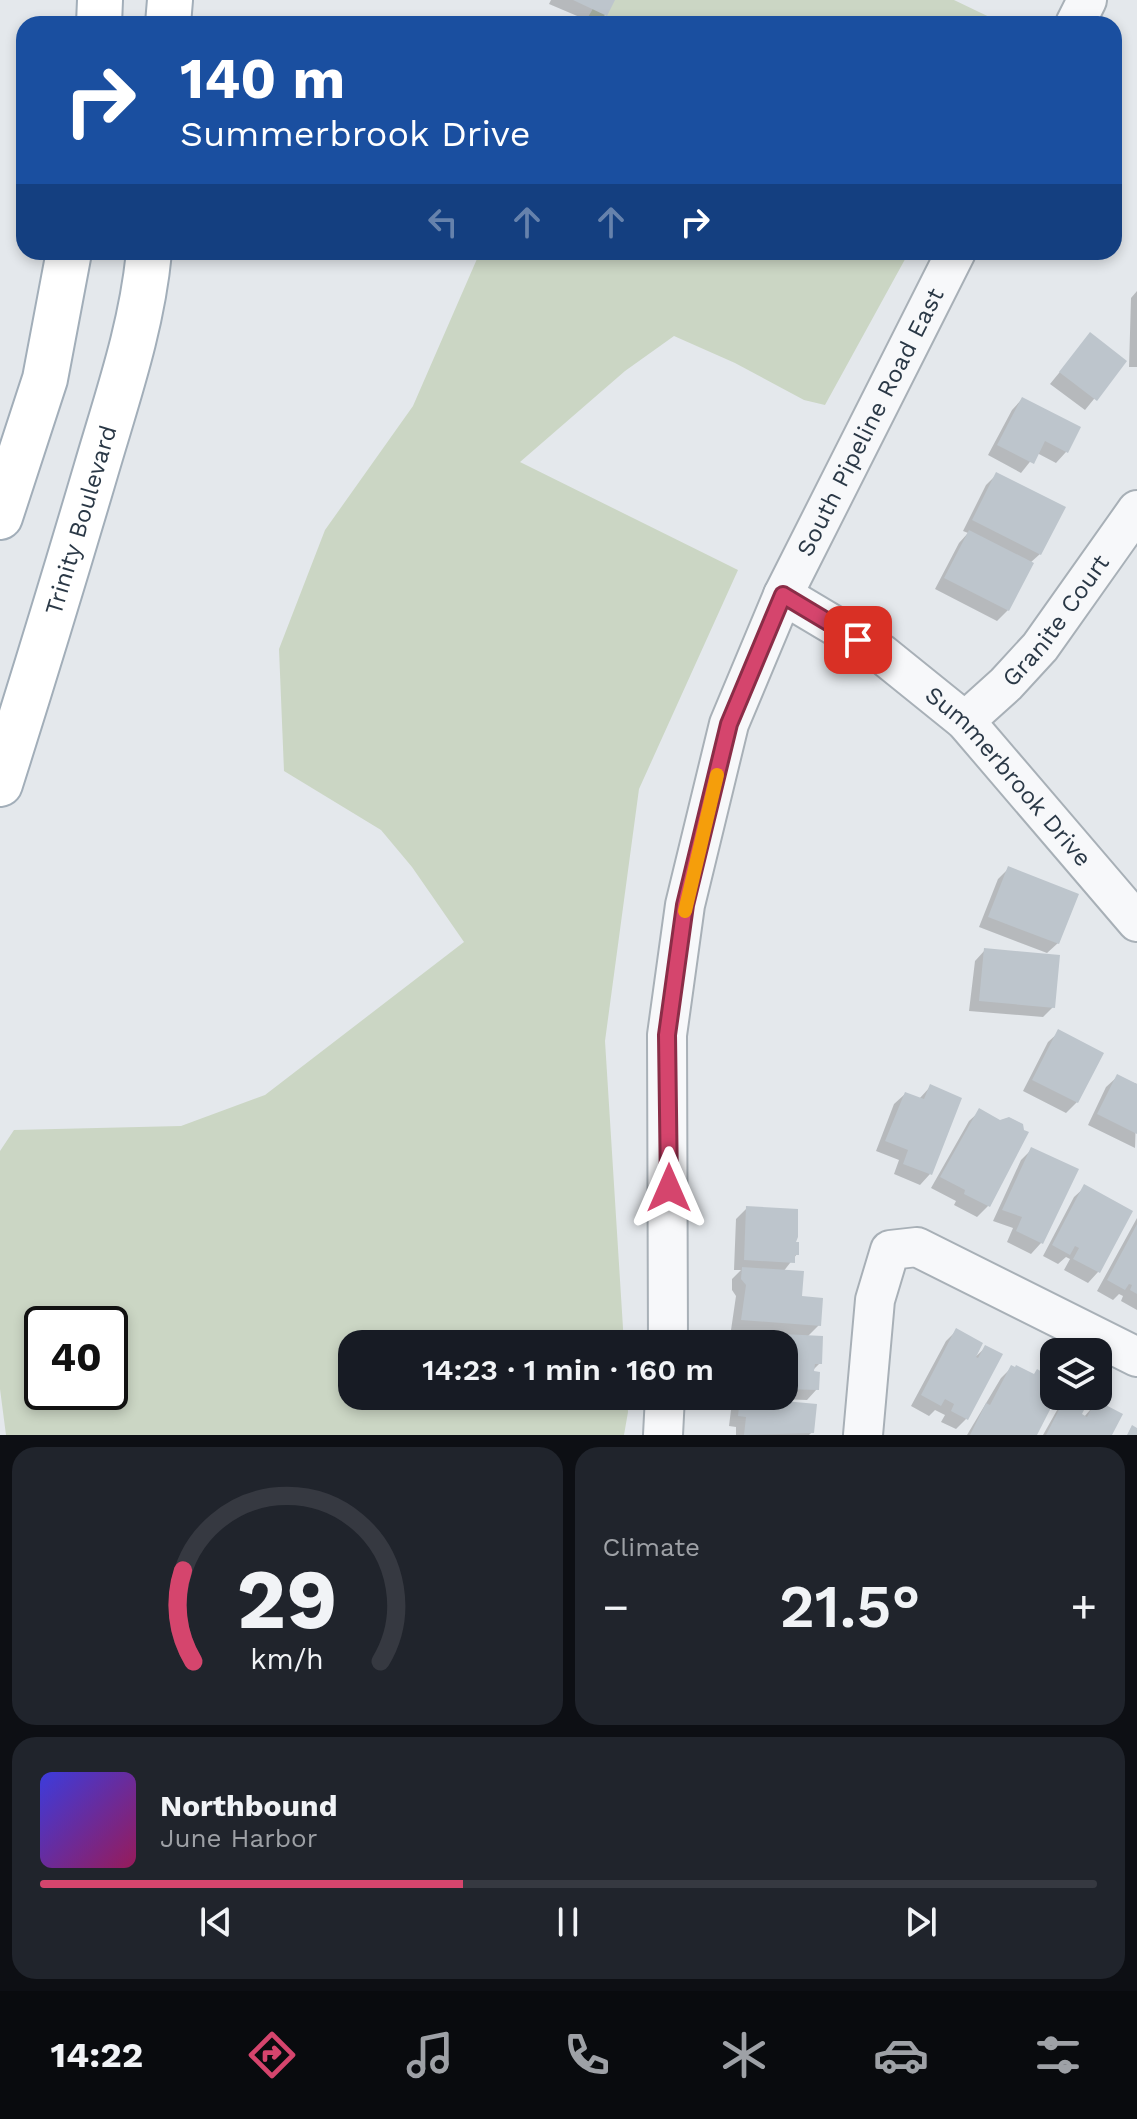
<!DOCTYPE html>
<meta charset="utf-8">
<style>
:root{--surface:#171b24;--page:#20242c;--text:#f1f3f6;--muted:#9ea1a6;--line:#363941;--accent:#d5456d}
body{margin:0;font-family:"Work Sans",sans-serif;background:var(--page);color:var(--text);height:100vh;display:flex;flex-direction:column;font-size:30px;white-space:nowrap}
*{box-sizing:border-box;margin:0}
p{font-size:26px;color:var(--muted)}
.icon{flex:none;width:44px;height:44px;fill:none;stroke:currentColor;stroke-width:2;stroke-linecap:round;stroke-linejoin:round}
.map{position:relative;height:1435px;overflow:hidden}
.details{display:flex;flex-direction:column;gap:12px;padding:12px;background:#0d0f14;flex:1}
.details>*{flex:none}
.hud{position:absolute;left:16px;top:16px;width:1106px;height:244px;border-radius:24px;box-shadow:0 4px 12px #0003;background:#1a4fa0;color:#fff;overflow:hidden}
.fabs{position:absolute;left:1040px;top:1338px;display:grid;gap:16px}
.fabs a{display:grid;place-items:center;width:72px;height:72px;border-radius:16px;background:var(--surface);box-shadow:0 4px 12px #0003;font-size:40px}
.speed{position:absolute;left:24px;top:1306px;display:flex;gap:16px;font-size:40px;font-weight:700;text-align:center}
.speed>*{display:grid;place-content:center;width:104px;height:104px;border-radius:50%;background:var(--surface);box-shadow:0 4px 12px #0003;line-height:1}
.speed .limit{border:4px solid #111;border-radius:12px;background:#fff;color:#111}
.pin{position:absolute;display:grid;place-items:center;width:68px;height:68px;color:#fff;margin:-34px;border-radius:16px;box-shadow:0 4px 12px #0006}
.me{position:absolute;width:88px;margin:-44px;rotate:0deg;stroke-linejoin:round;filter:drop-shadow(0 0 6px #0008)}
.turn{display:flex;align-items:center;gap:28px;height:168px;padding:0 32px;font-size:36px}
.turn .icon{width:104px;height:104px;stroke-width:2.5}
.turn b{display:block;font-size:56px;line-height:68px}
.lanes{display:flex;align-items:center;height:76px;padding:0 32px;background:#0003;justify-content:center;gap:40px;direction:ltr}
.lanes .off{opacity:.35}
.big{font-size:60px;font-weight:600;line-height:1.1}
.details .widget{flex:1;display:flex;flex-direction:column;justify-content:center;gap:12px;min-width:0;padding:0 28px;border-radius:24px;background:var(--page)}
.details .dial{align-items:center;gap:0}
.dial svg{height:208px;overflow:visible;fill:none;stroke:var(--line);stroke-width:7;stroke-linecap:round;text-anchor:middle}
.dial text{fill:var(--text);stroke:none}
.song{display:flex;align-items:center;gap:24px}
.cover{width:96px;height:96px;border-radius:12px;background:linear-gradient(135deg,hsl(240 70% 55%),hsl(330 70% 35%))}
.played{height:8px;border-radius:4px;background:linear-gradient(90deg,var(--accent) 40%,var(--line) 40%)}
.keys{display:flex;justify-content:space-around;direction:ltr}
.heat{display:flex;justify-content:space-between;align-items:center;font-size:44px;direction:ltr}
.details .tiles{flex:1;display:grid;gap:12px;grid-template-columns:1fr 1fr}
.widget:last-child{grid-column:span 2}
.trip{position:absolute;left:338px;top:1330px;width:460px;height:80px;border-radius:24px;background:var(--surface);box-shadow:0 4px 12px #0003;font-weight:600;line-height:80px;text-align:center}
.tabs{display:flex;height:128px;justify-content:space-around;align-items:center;background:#090b0e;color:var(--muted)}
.tabs .icon{width:56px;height:56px}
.tabs .selected{color:var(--accent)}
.tabs b{font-size:36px;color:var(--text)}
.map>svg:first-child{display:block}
.green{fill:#cbd6c4;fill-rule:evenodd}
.shadow{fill:#0003}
.building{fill:#bdc5cc}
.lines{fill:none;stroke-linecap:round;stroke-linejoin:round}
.minor-casing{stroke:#a8b0b7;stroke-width:42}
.major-casing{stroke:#a2aeb9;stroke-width:48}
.minor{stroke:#f7f8fa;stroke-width:38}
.major{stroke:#fff;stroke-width:44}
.route-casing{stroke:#8a2d47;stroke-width:20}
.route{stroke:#d5456d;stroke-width:14}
.slow{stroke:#f59e0b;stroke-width:14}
.labels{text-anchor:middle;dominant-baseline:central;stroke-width:7;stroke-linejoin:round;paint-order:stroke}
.street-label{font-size:24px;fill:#2a3846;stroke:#f4f7f9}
</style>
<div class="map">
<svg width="1137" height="1435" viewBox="0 0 1137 1435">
<rect width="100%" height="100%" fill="#e4e8ec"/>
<path class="green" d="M598 0H954L1004 24H584Z
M480 252H909L825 405 804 400 735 363 674 336 625 371 520 462 738 570 639 789 605 1041 624 1344H352V1396H627L628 1412 624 1435H6L0 1389V1151L14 1130 181 1126 265 1095 464 942 412 867 381 830 284 771 279 649 325 530 413 406ZM42 1324H110V1392H42Z"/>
<path class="shadow" d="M551 0H612L605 15 596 24 549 4Z
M1137 291V367H1129L1131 298Z
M1090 335 1125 361 1085 410 1050 384Z
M1022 399 1078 428 1066 452 1056 463 1037 453 1021 473 988 455 1012 410Z
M997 474 1040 554 1030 563 1008 610 997 621 935 589 959 543 968 533 963 531 986 485Z
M1009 868 1058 943 1047 953 979 927 998 879Z
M985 950 1053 1007 1043 1017 969 1011 975 961Z
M1059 1032 1077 1102 1066 1113 1023 1091 1048 1042Z
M1117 1077 1137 1084 1135 1148 1088 1125 1106 1087Z
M930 1087V1174L920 1185 894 1174 899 1160 876 1151 894 1104 905 1094 919 1099Z
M980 1111 1026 1133 988 1206 977 1217 954 1205 956 1201 931 1188 969 1121Z
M1032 1149 1076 1170 1041 1243 1031 1254 1007 1242 1013 1228 993 1221 1021 1160Z
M1085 1187 1130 1212 1098 1272 1088 1283 1064 1270 1070 1259 1066 1257 1058 1264 1043 1256 1074 1197Z
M747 1208 793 1244 797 1254 783 1272 819 1325 807 1337 820 1363 810 1373 817 1389 807 1400 777 1399 776 1402 812 1432 809 1435H736V1427L729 1426 731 1410 743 1397 729 1396H784V1344H732L745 1331 731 1330 736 1296 732 1290V1279L741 1270H734L736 1219Z
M1137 1218V1310L1121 1301 1123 1296 1119 1294 1113 1300 1097 1291Z
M956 1331 973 1359 986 1347 966 1419 956 1429 941 1422 945 1415 935 1410 929 1416 911 1406 946 1341Z
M1011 1368 1054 1381 1055 1396 1035 1435H967L1001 1378Z
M1065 1396H1082L1087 1399 1079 1415 1084 1417 1096 1403 1110 1435H1043Z"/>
<path class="building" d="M573 0H615L607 16Z
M1090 332 1127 361 1097 401 1059 372Z
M1022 397 1081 427 1068 453 1045 441 1034 464 997 445Z
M996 472 1066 507 1041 555 972 520Z
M969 530 1034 563 1009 611 944 578Z
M1008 866 1079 894 1059 944 988 917Z
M984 948 1060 955 1055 1008 979 1001Z
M1058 1029 1104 1053 1078 1103 1032 1080Z
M1117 1074 1137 1084V1134L1097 1114Z
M930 1084 962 1098 932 1175 903 1164 908 1150 885 1141 905 1092 924 1099Z
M979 1108 1000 1120 1009 1117 1023 1124 1024 1130 1029 1132 990 1207 964 1194 965 1190 940 1177Z
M1031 1147 1079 1169 1043 1244 1016 1231 1022 1217 1002 1210Z
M1084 1184 1133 1211 1100 1273 1073 1259 1079 1248 1075 1246 1070 1255 1052 1245Z
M746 1206 798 1209V1237L796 1242H799V1255H795V1263L744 1260Z
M1137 1224V1294L1130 1290 1132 1285 1129 1284 1125 1290 1107 1280Z
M742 1267 804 1271 802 1296 823 1298 821 1326 741 1320 746 1285 741 1279Z
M956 1328 983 1343 976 1357 978 1358 985 1345 1003 1354 968 1420 951 1411 954 1404 945 1399 941 1406 921 1395Z
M741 1332 823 1336 822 1364H815L814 1371 820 1372 819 1390 784 1389V1344H741Z
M1011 1365 1015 1367 1016 1365 1034 1374 1037 1369 1054 1379V1396H1057L1037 1435H970L986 1403 990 1405Z
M1066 1396 1090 1398 1082 1414 1087 1417 1096 1400 1123 1414 1112 1435H1046Z
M740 1397 817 1404 814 1433 744 1435 746 1417 738 1416Z
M1132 1425 1137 1428V1435H1127Z"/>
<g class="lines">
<g class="minor-casing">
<g id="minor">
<path d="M1075 24 1087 0"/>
<path id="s1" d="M783 595 882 654 965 721 1137 922"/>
<path id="s2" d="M965 721 1006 684 1040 647 1137 510"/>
<path id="s3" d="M668 1344 667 1035 685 905 729 724 783 595 956 252"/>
<path d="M663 1435 665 1396"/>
<path d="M863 1435 875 1300 890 1250 917 1247 1137 1357"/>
</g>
</g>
<g class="major-casing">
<g id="major">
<path d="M99 24 100 0"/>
<path d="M168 24 170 0"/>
<path d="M0 517 45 379 69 252"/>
<path id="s4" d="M0 784C33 680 65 575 96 470 117 398 142 327 149 252"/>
</g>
</g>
<use href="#minor" class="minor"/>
<use href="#major" class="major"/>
</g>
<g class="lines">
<g class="route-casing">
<path id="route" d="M669 1188 667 1035 685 905 729 724 783 595 858 640"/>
</g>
<use href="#route" class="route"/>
<path class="slow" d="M685 911 717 775"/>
</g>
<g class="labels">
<g class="street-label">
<text stroke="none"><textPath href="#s3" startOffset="960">South Pipeline Road East</textPath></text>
<text stroke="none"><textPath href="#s4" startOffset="276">Trinity Boulevard</textPath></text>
<text stroke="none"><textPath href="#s2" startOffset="136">Granite Court</textPath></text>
<text stroke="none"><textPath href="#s1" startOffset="292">Summerbrook Drive</textPath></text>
</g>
</g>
</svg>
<div class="fabs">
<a><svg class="icon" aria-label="layers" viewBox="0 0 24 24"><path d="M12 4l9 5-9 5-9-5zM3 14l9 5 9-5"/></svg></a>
</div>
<div class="speed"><div class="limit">40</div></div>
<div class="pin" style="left:858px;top:640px;background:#d93025"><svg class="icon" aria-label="arrive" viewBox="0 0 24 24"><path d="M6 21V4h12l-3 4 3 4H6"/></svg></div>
<svg class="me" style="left:669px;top:1188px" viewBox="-20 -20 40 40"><path d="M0-17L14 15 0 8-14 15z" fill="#d5456d" stroke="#fff" stroke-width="4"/></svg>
<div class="trip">14:23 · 1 min · 160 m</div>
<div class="hud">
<div class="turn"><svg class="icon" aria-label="right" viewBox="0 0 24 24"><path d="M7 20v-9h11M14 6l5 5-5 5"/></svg><div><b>140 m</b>Summerbrook Drive</div></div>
<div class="lanes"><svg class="icon off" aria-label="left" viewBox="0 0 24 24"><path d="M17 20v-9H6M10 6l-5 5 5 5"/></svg><svg class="icon off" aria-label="ahead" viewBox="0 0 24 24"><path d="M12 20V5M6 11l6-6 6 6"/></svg><svg class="icon off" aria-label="ahead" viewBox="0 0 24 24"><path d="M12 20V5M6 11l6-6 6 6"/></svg><svg class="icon" aria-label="right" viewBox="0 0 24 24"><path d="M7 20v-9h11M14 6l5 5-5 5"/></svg></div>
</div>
</div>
<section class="details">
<div class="tiles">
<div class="widget dial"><svg viewBox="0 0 100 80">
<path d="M14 69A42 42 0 1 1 86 69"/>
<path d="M14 69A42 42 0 0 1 10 34" stroke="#d5456d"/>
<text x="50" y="56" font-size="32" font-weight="700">29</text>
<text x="50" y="72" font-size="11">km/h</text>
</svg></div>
<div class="widget"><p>Climate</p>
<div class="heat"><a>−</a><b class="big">21.5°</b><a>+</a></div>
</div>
<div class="widget">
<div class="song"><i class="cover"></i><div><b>Northbound</b><p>June Harbor</p></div></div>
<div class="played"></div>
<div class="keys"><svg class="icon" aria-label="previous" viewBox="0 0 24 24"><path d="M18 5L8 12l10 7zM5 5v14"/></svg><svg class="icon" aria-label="pause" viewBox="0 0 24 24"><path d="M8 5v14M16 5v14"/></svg><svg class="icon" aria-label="next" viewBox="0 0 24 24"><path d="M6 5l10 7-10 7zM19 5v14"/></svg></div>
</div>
</div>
</section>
<nav class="tabs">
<b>14:22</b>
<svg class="icon selected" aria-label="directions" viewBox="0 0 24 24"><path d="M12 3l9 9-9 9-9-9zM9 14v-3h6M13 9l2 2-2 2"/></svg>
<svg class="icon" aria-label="music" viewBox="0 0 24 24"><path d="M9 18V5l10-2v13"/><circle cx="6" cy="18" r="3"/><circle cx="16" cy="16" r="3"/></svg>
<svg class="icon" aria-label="phone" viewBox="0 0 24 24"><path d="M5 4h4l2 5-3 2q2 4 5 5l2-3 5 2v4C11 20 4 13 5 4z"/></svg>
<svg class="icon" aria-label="climate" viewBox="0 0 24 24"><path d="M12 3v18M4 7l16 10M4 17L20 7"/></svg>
<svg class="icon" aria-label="car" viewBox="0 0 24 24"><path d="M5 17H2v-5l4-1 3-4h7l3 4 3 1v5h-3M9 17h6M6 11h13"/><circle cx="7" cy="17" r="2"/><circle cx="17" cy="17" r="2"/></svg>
<svg class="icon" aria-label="filters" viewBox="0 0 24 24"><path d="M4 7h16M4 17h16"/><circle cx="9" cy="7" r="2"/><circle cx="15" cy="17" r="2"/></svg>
</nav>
